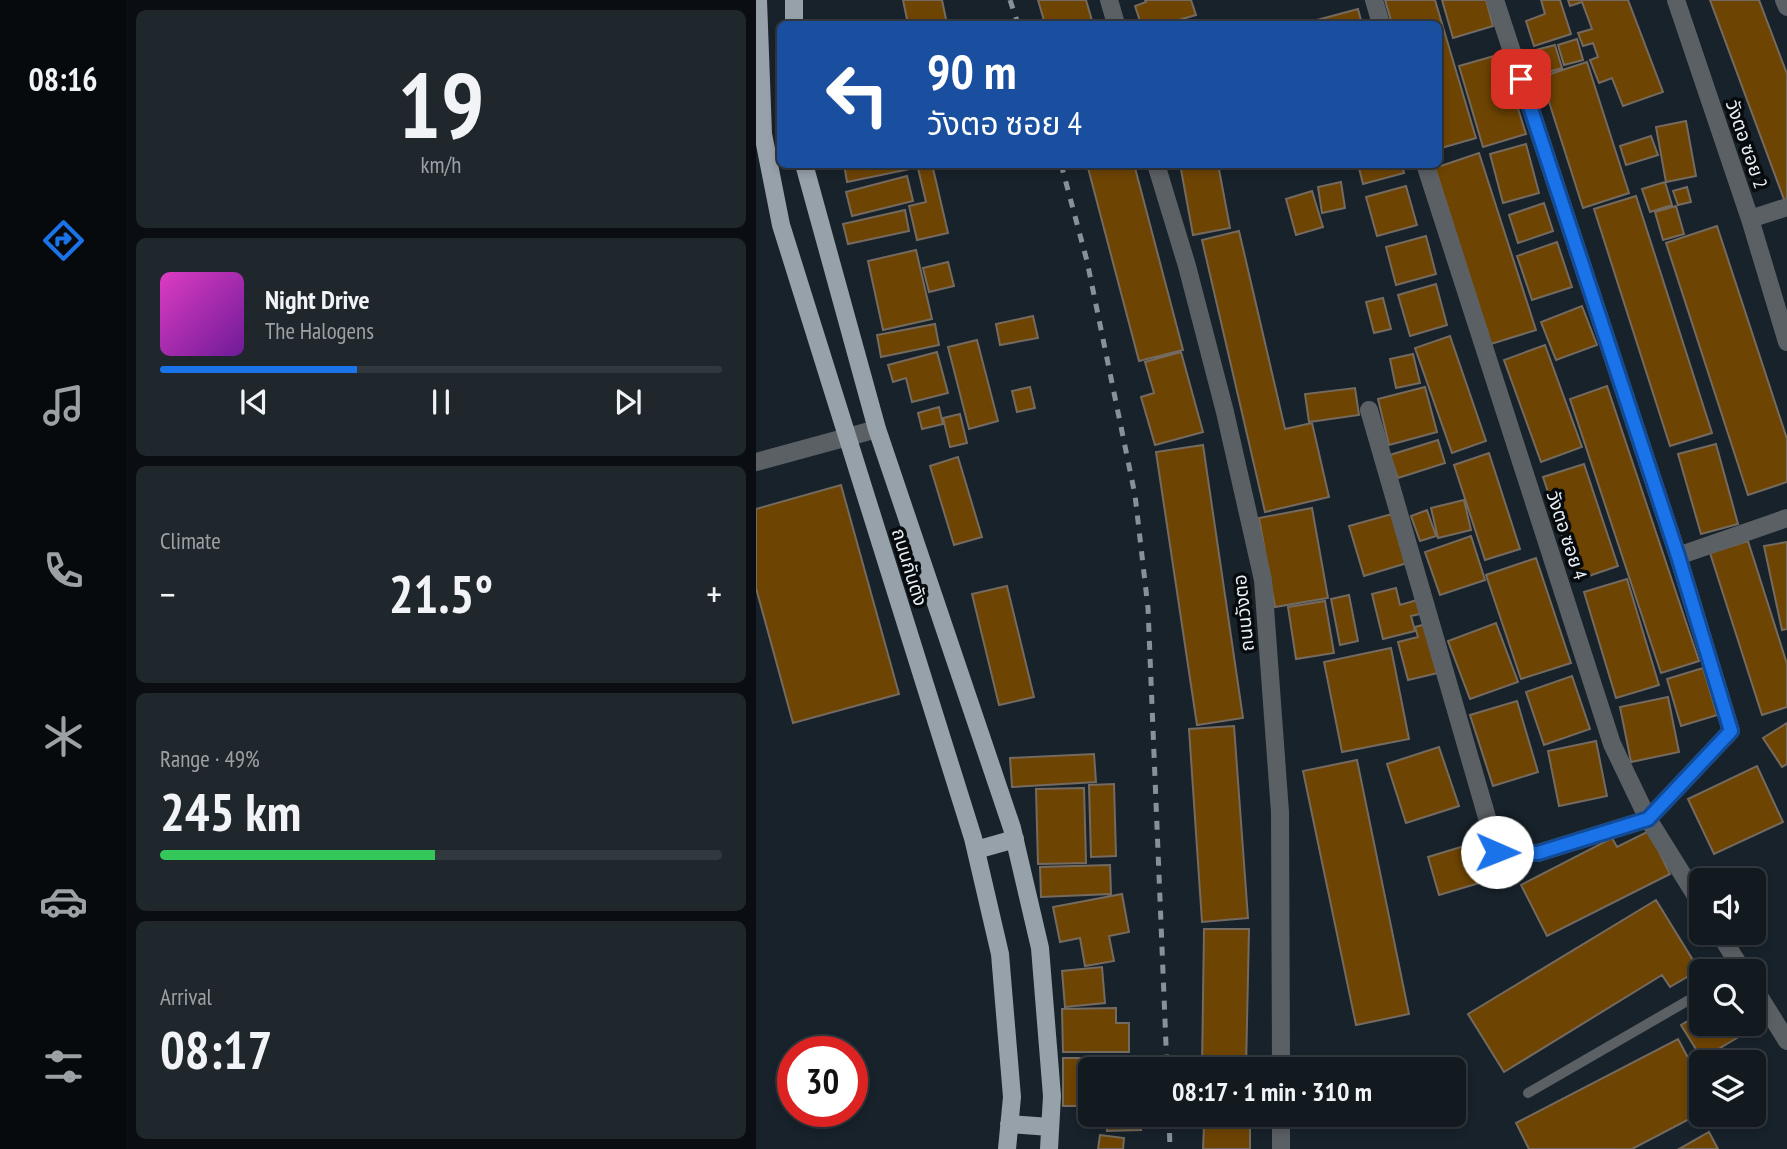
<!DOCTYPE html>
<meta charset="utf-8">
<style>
:root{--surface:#121a20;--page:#1f272d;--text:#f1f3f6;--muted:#9ca1a5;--line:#31383e;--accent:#1a73e8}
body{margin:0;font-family:"PT Sans Narrow","Noto Sans Thai",sans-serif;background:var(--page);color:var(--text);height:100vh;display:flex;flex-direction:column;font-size:26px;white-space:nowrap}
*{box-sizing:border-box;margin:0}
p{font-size:23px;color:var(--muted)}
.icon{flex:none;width:38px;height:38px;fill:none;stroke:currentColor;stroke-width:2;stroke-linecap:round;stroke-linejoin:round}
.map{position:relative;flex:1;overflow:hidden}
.panel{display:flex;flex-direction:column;gap:10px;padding:10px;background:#0a0e12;width:630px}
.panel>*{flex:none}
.guide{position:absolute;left:21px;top:21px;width:665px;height:147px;border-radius:10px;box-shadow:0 4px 10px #0003,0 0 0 2px var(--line);background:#1a4fa0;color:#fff;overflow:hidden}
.buttons{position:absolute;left:933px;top:868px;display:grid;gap:14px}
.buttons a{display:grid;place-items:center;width:77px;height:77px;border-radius:10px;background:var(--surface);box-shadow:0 4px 10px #0003,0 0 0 2px var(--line);font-size:35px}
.speed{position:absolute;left:21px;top:1036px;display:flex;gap:14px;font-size:35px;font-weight:700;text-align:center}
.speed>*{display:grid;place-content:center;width:91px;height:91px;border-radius:50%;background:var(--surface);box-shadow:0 4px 10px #0003,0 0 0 2px var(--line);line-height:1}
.speed .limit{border:10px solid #d22;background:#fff;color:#111}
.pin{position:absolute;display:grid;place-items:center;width:60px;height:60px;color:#fff;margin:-30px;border-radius:14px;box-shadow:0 4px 10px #0006}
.me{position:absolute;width:77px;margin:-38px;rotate:91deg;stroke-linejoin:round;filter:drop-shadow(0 0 5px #0008)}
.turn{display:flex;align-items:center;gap:24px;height:147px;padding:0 35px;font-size:32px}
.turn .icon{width:91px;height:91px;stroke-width:2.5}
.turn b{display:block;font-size:49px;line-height:60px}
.big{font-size:52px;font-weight:600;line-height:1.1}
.panel .tile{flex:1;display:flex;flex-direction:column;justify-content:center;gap:10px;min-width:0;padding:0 24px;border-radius:10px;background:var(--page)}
.panel .dial{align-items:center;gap:0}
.dial b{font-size:91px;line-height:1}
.song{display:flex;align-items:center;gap:21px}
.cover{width:84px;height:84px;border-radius:10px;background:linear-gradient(135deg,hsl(310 70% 55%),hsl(280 70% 35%))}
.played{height:7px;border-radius:4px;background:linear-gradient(90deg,var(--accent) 35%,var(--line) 35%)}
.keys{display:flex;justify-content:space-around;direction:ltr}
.heat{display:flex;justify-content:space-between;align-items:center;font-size:38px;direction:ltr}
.charge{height:10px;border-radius:5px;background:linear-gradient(90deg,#34c759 49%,var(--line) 0)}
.trip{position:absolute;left:322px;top:1057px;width:388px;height:70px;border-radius:10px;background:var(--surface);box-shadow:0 4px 10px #0003,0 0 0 2px var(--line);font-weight:600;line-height:70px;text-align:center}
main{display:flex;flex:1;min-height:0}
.menu{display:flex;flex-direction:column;width:126px;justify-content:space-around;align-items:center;background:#070a0d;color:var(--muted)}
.menu .icon{width:49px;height:49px}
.menu .active{color:var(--accent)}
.menu b{font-size:32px;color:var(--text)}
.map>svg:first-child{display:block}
.building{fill:#6e4402;stroke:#746a5f;stroke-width:2}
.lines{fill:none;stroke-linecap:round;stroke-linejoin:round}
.service{stroke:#5b6065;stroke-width:10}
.minor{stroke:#5b6065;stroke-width:18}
.primary{stroke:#97a1aa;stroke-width:18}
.rail{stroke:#899198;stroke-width:5;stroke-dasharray:9 9;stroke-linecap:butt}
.route-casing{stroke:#114b97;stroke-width:18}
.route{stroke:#1a73e8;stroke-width:12}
.labels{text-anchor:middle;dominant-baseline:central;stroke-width:7;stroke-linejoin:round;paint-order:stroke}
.street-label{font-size:19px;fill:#eaf0f6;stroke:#070b0e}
</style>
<main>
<nav class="menu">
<b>08:16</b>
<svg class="icon active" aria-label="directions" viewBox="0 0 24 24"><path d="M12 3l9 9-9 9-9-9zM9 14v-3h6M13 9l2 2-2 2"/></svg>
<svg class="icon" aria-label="music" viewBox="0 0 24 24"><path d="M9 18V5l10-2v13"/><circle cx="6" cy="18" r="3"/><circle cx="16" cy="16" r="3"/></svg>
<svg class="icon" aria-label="phone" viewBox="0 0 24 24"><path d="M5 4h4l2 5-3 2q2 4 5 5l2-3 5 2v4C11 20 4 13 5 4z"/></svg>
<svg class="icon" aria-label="climate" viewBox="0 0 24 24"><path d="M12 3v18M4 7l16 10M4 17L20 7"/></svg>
<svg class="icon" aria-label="car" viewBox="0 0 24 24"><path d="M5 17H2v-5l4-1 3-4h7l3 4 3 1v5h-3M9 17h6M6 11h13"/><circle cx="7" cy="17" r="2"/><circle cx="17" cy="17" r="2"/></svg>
<svg class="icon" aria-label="filters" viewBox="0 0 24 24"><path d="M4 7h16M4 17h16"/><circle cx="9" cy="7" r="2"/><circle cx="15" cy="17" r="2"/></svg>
</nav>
<section class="panel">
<div class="tile dial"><b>19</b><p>km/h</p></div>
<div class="tile">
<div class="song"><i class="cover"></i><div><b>Night Drive</b><p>The Halogens</p></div></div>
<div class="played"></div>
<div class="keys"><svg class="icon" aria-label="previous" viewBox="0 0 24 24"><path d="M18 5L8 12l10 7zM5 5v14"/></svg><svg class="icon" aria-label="pause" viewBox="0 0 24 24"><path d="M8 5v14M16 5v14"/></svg><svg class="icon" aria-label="next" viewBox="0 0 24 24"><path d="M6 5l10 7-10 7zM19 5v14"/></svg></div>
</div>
<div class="tile"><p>Climate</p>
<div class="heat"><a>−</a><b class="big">21.5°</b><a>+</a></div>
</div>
<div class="tile"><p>Range · 49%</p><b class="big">245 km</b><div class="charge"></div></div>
<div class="tile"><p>Arrival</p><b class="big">08:17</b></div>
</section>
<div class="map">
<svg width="1031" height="1149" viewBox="0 0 1031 1149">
<rect width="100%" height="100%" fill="#18222a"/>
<path class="building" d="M147 0H186L191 24H152Z
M282 0H330L337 24H289Z
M389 0H435L440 15 409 24H385L379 6 390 2Z
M629 0H679L720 138 682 149V24H636Z
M686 0H730L737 26 697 38Z
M785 0H804L815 34 778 46 770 21 789 14Z
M812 0H872L907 92 867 106 856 78 843 83 834 60 842 57 837 43 827 46 822 33 836 29 826 2 814 6Z
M954 0H1003L1031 74V201L1029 202Z
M602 9 606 24H562L561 20Z
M821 39 827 60 808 65 802 45Z
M799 45 806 68 782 75 776 51Z
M745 54 770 134 727 147 703 66Z
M831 62 873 193 827 208 785 77Z
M930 121 940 176 910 182 900 127Z
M895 136 902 155 870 165 864 146Z
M770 144 783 193 747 203 734 154Z
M723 153 780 330 735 344 679 168Z
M88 164H153L154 169 91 182Z
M161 164H176L192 233 161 240 153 206 170 202Z
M331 164H378L427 350 383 361Z
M424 164H462L474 228 437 235Z
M602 164H646L648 173 607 184Z
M151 176 157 201 96 216 90 192Z
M585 182 589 208 566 213 562 187Z
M909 182 916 205 894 212 886 189Z
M650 186 661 225 621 236 610 197Z
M931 187 935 202 922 205 917 191Z
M556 191 567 227 540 235 530 199Z
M880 196 956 433 914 446 838 209Z
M788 203 797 231 762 243 753 215Z
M920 206 928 234 907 240 899 212Z
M149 210 153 231 92 244 87 224Z
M961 226 1031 439V482L992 495 910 243Z
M483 231 529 429 556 423 573 497 509 512 446 240Z
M670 236 680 274 640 285 630 247Z
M801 242 816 287 776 300 761 256Z
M160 250 176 319 127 330 112 261Z
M192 262 198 286 173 292 167 268Z
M680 284 691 325 654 336 642 295Z
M627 298 635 329 618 333 610 302Z
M826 306 841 345 800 360 785 322Z
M277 316 282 338 244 345 240 324Z
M179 324 183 345 125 357 121 335Z
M694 336 730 441 696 453 659 348Z
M221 340 242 421 213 429 192 347Z
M789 345 826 447 785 462 748 360Z
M181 352 192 393 156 402 150 378 137 382 132 365Z
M425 352 447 432 399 445 385 397 398 393 389 362Z
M657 354 664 383 640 388 634 359Z
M851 386 943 661 905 673 814 399Z
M274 387 279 408 261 412 256 391Z
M669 387 681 432 633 445 622 399Z
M599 388 603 415 553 422 549 394Z
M183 407 187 424 166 429 162 413Z
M204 414 211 443 194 447 187 418Z
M682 440 689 463 642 478 634 455Z
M960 444 982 524 945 534 922 454Z
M447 445 487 718 441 725 400 452Z
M733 453 764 549 729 560 698 465Z
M202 457 226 537 198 545 174 466Z
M828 464 862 566 821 580 787 477Z
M85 485 143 694 37 723 0 588V509Z
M708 500 715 530 682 538 675 508Z
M556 508 572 598 519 607 503 518Z
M671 510 680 536 664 541 655 516Z
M636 514 651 563 608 576 593 526Z
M715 536 729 580 684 595 669 552Z
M992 541 1031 664V707L1006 715 954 553Z
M1031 542V629L1026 630 1008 546Z
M780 558 815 663 765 679 730 575Z
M871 579 903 685 860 698 828 592Z
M251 586 278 697 243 705 216 594Z
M640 588 644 605 661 600 664 614 655 616 659 631 627 639 616 594Z
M593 595 602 641 584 645 575 599Z
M569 601 578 653 540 659 532 607Z
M740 623 762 682 714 699 692 641Z
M670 624 682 673 652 680 642 642 662 637 659 627Z
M635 648 653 739 586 752 568 662Z
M947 668 961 715 925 726 911 679Z
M816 676 834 729 788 745 770 692Z
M912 697 923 752 875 762 864 707Z
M761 701 782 772 737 786 714 715Z
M1031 723V764L1026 767 1007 738Z
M478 726 492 918 446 922 433 729Z
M840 741 851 796 803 806 792 751Z
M683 747 703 806 650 823 631 764Z
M338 754 340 782 256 787 254 758Z
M601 760 653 1014 600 1025 547 771Z
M1001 766 1027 822 958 854 932 799Z
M358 784 360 856 335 857 333 785Z
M328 788 330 863 282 864 280 789Z
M893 831 914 874 791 936 765 885 856 838 861 847Z
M728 840 740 878 683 895 672 857Z
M354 865 355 894 285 897 284 867Z
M366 894 373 932 353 936 358 961 329 966 324 938 304 942 297 907Z
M900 900 943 970 914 987 906 975 748 1072 712 1014Z
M448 929H493L490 1069H446Z
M346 967 349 1003 309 1007 306 971Z
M360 1008V1023H373V1052H307L306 1009Z
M945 1013V1024H997L999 1027 946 1059 925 1025Z
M922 1039 945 1082V1113L876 1149H773L760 1123Z
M307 1058H366L365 1069H334V1106H307Z
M351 1115H384L385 1130 351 1131Z
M443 1115H488L487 1122Z
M448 1126 494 1128V1149H447Z
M953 1132 962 1149H923Z
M344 1135 368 1138 367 1149H342Z"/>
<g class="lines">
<path class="service" d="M772 1093 945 993"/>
<path class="minor" d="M353 0 360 24
M618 0 625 24
M920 0 994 219 1031 342
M1028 0 1031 7
M400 164 431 266 469 412 507 580 524 812 525 1069
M669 164 856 744 892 819 945 904
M994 219 1031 207
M613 410 741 852 782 853 892 819 975 731 922 556 739 0
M0 462 121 429
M922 556 1031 518
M963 933 987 971
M998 988 1031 1041
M525 1115V1149"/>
<path class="primary" d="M2 0 7 134 25 225 217 838 244 954 256 1097 251 1149
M38 24V0
M48 164 121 429 256 828 284 948 296 1096 293 1149
M220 850 259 839
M253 1124 294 1127"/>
<path class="rail" d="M254 0 262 24
M305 164 331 261 379 495 392 608 411 1069
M413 1115 414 1149"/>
</g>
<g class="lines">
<g class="route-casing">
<path id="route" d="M741 852 782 853 892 819 975 731 922 556 765 79"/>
</g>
<use href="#route" class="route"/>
</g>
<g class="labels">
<g class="street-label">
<text transform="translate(991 144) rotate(71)">วังตอ ซอย 2</text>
<text transform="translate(811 535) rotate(72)">วังตอ ซอย 4</text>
<text transform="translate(154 567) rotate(73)">ถนนกันตัง</text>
<text transform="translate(487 613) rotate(-96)">ถนนวังตอ</text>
</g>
</g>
</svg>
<div class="buttons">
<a><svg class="icon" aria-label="sound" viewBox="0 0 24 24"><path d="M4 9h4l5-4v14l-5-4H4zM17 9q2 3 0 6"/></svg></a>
<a><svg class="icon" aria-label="search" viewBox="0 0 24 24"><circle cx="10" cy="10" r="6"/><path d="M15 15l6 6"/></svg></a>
<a><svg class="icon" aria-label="layers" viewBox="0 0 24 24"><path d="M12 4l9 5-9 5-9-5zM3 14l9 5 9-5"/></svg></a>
</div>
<div class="speed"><div class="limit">30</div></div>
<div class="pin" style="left:765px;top:79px;background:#d93025"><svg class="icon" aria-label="arrive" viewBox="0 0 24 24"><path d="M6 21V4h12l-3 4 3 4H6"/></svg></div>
<svg class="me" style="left:741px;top:852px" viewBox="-20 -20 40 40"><circle r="19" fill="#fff"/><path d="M0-13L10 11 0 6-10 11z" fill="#1a73e8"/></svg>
<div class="trip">08:17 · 1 min · 310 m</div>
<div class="guide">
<div class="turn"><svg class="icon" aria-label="left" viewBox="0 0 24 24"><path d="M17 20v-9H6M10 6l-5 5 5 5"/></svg><div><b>90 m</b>วังตอ ซอย 4</div></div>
</div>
</div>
</main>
